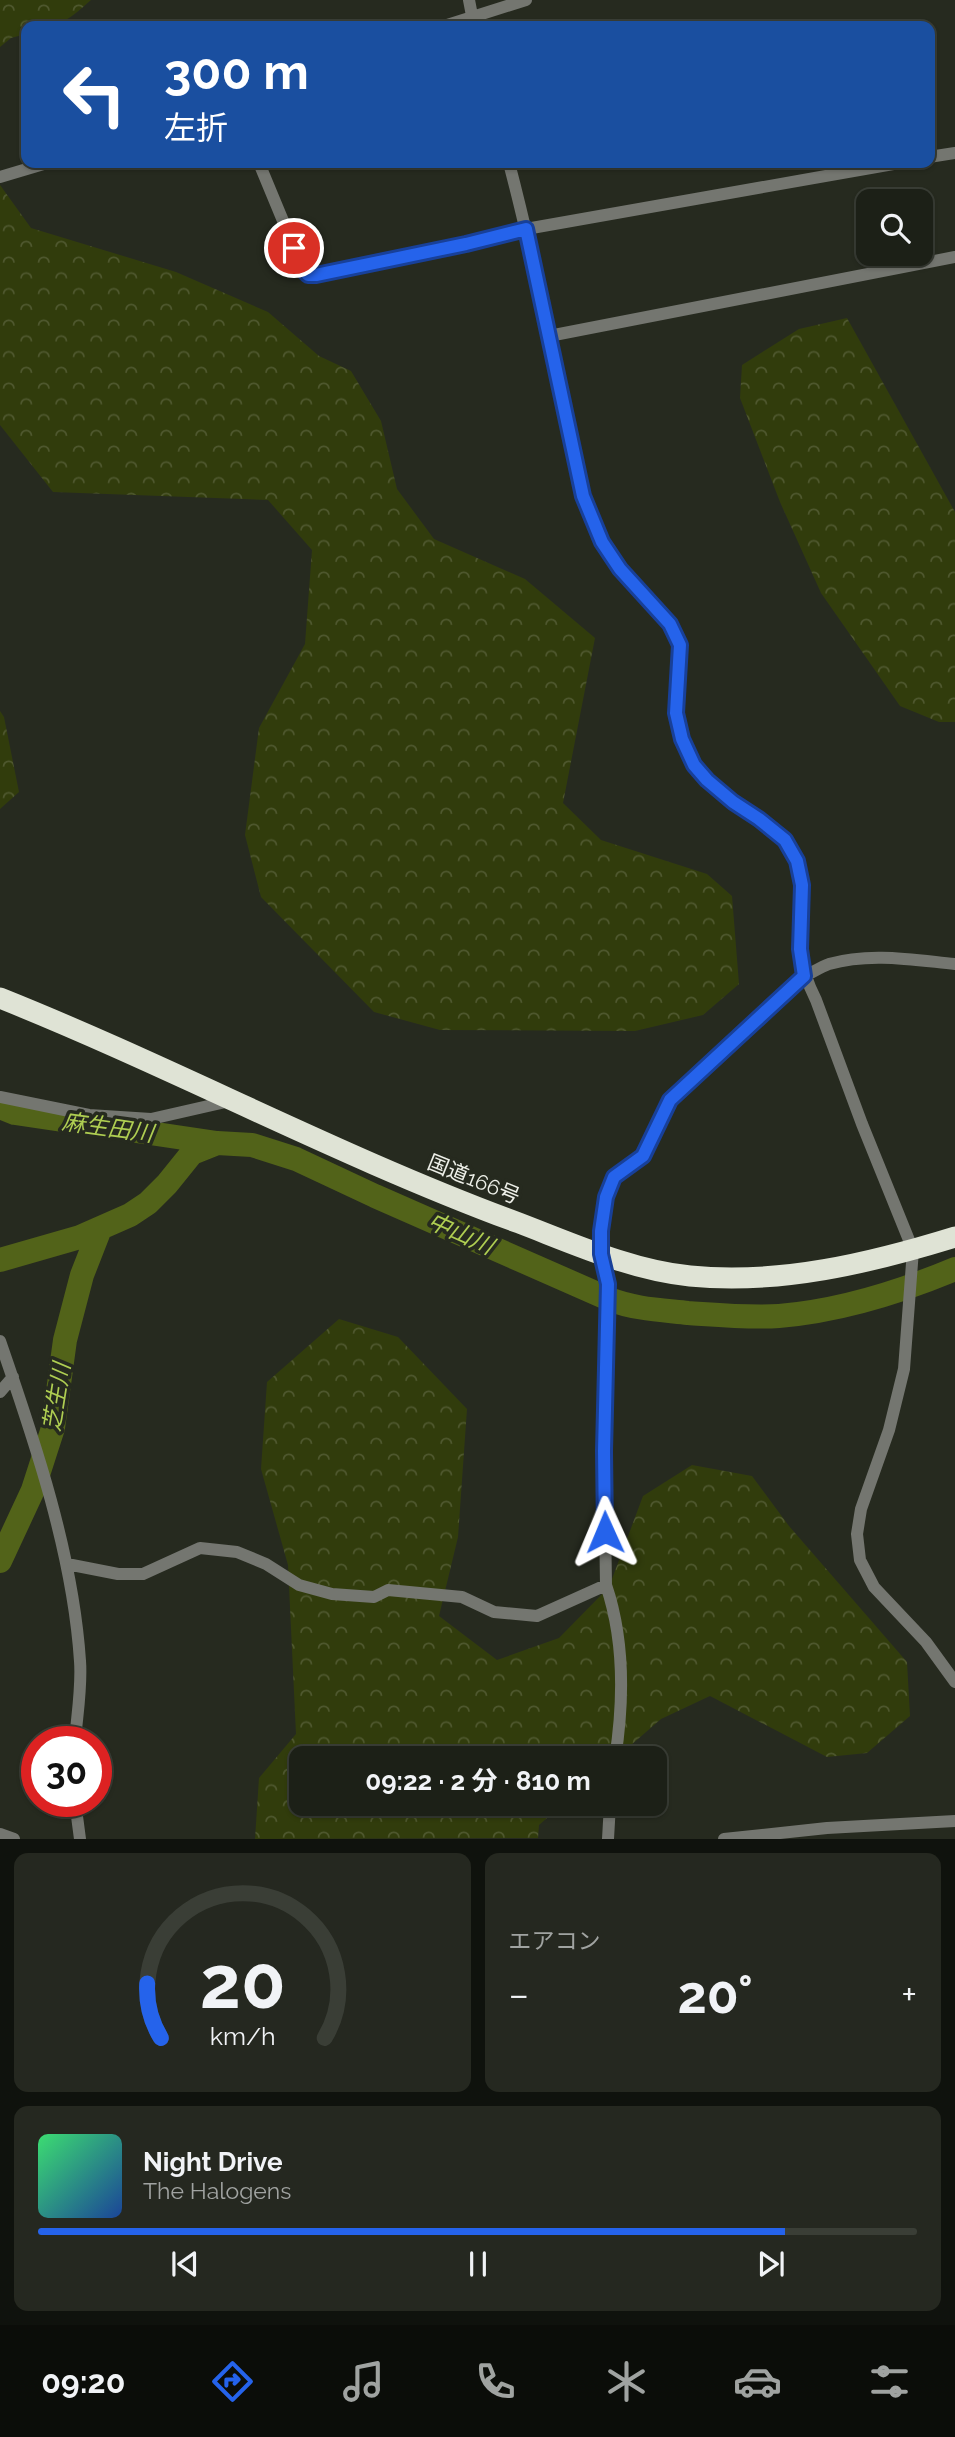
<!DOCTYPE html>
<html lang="ja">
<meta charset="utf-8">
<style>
:root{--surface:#1c2017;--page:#252820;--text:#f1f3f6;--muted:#a0a3a1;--line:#3a3e36;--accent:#2563eb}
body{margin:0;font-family:Raleway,"Noto Sans JP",sans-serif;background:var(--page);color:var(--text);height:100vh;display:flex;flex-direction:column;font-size:26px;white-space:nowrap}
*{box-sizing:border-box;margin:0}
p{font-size:23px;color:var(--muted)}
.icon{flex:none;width:38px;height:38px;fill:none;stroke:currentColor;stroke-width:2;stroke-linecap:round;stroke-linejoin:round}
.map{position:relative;height:1839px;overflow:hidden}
.panel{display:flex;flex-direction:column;gap:14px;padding:14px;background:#0f120d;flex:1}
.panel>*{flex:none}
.banner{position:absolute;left:21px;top:21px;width:914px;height:147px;border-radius:14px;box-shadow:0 2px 5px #0004,0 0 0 2px var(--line);background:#1a4fa0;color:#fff;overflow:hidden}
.tools{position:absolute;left:856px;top:189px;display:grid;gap:14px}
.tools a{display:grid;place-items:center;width:77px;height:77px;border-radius:14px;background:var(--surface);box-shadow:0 2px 5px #0004,0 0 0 2px var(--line);font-size:35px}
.speed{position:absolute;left:21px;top:1726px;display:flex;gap:14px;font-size:35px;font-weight:700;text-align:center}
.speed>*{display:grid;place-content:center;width:91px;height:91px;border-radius:50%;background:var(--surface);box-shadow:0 2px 5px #0004,0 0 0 2px var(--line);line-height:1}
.speed .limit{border:10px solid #d22;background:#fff;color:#111}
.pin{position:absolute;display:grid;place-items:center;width:60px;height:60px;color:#fff;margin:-30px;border:4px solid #fff;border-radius:50%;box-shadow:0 2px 7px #0007}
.me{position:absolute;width:77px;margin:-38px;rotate:359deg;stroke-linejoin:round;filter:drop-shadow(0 0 5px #0008)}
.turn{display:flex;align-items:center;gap:24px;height:147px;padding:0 28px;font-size:32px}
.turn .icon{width:91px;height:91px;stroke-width:2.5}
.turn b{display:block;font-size:49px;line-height:60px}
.big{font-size:52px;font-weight:700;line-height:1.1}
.panel .widget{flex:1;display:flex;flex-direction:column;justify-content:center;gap:10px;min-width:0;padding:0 24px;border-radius:14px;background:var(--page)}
.panel .dial{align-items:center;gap:0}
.dial svg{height:182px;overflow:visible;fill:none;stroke:var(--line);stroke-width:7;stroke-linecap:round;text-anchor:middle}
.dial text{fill:var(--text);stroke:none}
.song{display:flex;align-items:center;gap:21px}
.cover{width:84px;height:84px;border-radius:10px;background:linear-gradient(135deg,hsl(140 70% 55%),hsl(220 70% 35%))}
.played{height:7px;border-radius:4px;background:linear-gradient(90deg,var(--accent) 85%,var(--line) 85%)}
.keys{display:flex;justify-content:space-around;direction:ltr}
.heat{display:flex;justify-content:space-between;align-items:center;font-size:38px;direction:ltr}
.panel .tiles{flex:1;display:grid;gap:14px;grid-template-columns:1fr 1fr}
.widget:last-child{grid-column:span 2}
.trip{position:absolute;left:289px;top:1746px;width:378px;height:70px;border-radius:14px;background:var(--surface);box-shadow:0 2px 5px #0004,0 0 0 2px var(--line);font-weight:700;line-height:70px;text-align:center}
.menu{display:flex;height:112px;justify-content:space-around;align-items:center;background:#0b0d09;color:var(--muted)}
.menu .icon{width:49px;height:49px}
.menu .on{color:var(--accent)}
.menu b{font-size:32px;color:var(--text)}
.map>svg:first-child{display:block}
.forest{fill:url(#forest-crowns)}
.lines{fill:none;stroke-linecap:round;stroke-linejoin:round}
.river{stroke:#526319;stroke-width:24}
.street{stroke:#747670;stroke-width:12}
.highway{stroke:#dfe3d5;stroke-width:21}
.route-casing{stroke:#184099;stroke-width:18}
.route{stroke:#2563eb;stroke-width:12}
.labels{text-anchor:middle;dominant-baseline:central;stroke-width:7;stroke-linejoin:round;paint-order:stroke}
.street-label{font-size:21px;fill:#eef0e9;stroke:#262a1f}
.water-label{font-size:23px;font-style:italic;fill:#afce52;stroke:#262a1f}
</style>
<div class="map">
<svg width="955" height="1839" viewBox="0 0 955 1839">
<defs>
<pattern id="forest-crowns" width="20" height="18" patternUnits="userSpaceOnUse" patternTransform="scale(1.75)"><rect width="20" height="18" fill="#313c0c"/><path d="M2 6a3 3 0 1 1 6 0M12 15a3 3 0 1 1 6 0" fill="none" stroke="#4f582f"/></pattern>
</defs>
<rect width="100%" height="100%" fill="#262a1f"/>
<path class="forest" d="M0 0H91C65 23 62 26 26 26V34L11 38 0 47Z
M0 185 31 228 176 272 268 312 319 356 351 371 381 421 397 489 434 539 525 579 595 638 563 803 601 840 707 874 732 896 739 984 703 1015 635 1031 440 1030 374 1012 261 897 245 835 259 728 305 644 312 550 268 500 53 492 0 425Z
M847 318 955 512V722H939L900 706 821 593 780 502 740 398 742 365 799 329Z
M0 711 4 717 19 792 0 809Z
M339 1319 398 1337 467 1409 458 1537 439 1616 497 1660 559 1638 609 1587 643 1496 692 1465 752 1476 789 1526 907 1662 910 1716 867 1753 827 1757 710 1696 661 1719 615 1759H301V1804H563L539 1825 538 1838 255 1839 259 1778 296 1734 288 1565 261 1469 267 1382Z"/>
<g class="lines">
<path class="river" d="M0 1107 15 1113 217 1143 252 1145 296 1159 375 1196 609 1299C634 1309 661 1310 688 1313 718 1315 749 1318 779 1316 839 1311 900 1292 955 1269
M0 1260 80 1237 130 1215 148 1203 167 1184 192 1153 217 1143
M0 1561 33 1490 53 1428 65 1340 82 1275 100 1229"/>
<path class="street" d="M469 0 474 26
M444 26 526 0
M929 157 955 153
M259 163 303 269 308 275H316L466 244 526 229 899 163
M509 163C529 239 545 317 561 395 568 428 572 466 583 498 592 523 603 547 619 568 638 593 668 612 678 642 683 656 676 693 676 710 676 727 684 745 691 760 712 805 780 814 797 861 807 890 797 921 800 950 802 969 808 984 816 1000L862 1124 913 1250 904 1369 889 1430 861 1509 857 1534 860 1560 874 1587 926 1642 955 1682
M0 177 47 163
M549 336 955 257
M0 1097 89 1115 151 1119 230 1101
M0 1341C35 1442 73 1554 80 1661 82 1687 77 1715 75 1741
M0 1392 13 1377
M67 1564 118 1574H143L200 1548 237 1552 266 1564 299 1585 332 1594 374 1597 388 1590 462 1597 494 1612 537 1616 606 1585
M615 1759C624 1701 625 1641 606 1585L604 1451 608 1284 602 1254 601 1231 606 1197 614 1177 643 1155 670 1100 805 976C813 972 821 967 829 964 870 952 914 960 955 964
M75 1801 80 1839
M0 1834 14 1839
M608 1839 610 1804
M724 1839 827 1828 955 1821"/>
<path class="highway" d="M0 998C175 1068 342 1158 519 1223 574 1244 631 1270 690 1276 779 1285 871 1263 955 1237"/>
</g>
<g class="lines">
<g class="route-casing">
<path id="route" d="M294 248 303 270 308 275H316L466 244 526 229 583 496 602 542 620 569 670 624 680 645 676 713 682 739 694 765 707 780 733 802 759 819 785 840 797 861 802 885 800 949 804 976 670 1100 643 1156 614 1177 606 1197 601 1231V1254L608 1284 604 1451 605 1532"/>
</g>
<use href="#route" class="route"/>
</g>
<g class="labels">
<g class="street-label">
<text transform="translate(474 1179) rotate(22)">国道166号</text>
</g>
<g class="water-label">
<text transform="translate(108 1127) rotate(8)">麻生田川</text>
<text transform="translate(461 1233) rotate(24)">中山川</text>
<text transform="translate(56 1397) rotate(-81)">芝生川</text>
</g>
</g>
</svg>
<div class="tools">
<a><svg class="icon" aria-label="search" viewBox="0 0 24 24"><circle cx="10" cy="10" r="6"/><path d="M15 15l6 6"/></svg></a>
</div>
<div class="speed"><div class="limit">30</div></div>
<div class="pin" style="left:294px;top:248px;background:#d93025"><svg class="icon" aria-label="arrive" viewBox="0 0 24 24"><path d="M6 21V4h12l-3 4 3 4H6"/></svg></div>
<svg class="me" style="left:605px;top:1532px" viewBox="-20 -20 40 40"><path d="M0-17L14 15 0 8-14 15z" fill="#2563eb" stroke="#fff" stroke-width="4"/></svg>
<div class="trip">09:22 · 2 分 · 810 m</div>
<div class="banner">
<div class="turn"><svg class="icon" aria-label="left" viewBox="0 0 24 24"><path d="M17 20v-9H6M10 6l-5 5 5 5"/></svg><div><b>300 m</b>左折</div></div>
</div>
</div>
<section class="panel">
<div class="tiles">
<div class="widget dial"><svg viewBox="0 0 100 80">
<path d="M14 69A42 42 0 1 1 86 69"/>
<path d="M14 69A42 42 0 0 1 8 45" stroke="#2563eb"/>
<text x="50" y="56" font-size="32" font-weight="700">20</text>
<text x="50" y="72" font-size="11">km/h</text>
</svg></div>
<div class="widget"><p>エアコン</p>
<div class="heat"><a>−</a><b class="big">20°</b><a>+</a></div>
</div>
<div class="widget">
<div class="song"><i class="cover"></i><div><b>Night Drive</b><p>The Halogens</p></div></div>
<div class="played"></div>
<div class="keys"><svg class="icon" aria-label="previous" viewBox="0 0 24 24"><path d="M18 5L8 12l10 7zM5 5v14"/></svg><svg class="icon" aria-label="pause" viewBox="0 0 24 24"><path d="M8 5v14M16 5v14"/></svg><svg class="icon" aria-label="next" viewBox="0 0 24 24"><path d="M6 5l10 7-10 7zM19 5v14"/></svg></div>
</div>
</div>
</section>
<nav class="menu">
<b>09:20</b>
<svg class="icon on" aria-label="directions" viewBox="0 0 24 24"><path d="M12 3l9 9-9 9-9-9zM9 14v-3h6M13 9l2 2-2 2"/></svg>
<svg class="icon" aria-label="music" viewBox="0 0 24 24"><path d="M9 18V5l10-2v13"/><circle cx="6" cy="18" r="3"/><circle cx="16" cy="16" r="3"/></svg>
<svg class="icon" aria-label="phone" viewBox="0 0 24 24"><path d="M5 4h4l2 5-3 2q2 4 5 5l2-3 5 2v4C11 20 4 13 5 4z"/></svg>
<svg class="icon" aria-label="climate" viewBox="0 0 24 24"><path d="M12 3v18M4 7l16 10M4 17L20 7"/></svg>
<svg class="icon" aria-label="car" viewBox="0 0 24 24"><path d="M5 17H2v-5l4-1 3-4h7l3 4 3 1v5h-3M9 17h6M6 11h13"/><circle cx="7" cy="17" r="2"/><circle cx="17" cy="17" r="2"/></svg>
<svg class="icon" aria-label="filters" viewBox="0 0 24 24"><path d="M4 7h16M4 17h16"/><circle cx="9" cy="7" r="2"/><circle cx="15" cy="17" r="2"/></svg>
</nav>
